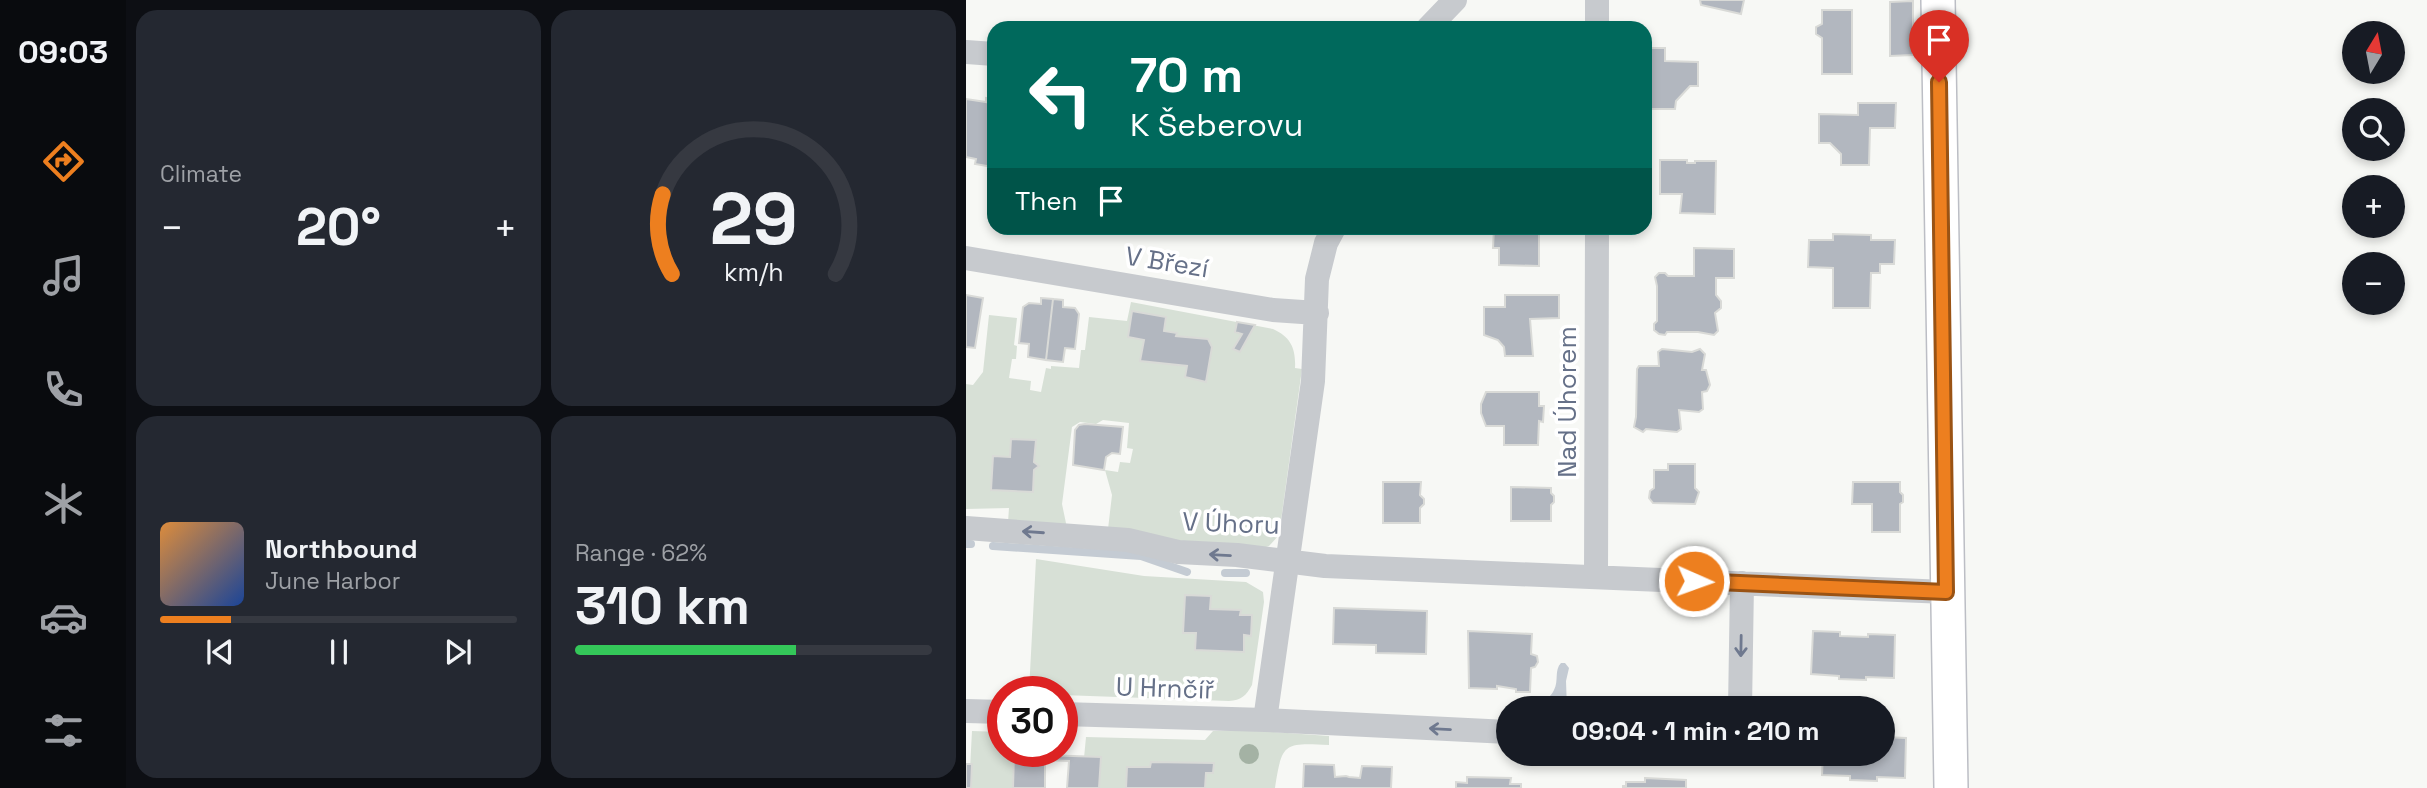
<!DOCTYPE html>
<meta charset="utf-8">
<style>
:root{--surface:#171b24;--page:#242831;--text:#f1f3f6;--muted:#9ea1a6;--line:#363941;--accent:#ed7f1f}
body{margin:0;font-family:"Space Grotesk",sans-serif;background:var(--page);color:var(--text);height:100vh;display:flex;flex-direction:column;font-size:26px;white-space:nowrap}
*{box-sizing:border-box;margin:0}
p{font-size:23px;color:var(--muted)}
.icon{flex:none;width:38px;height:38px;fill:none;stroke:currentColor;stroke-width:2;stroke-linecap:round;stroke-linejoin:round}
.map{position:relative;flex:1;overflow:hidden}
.panel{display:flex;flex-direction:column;gap:10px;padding:10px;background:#0d0f14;width:840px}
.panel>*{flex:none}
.top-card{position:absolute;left:21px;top:21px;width:665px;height:214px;border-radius:21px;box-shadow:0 4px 10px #0003;background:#00695c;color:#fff;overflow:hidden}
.needle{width:46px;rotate:10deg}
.tools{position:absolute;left:1376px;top:21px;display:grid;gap:14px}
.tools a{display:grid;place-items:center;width:63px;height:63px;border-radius:50%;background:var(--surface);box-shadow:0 4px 10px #0003;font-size:35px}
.speed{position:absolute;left:21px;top:676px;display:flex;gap:14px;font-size:35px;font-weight:700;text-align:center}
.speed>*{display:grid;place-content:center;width:91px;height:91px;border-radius:50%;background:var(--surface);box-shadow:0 4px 10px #0003;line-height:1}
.speed .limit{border:10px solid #d22;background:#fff;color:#111}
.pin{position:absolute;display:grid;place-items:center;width:60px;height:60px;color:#fff;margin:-72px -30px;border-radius:50% 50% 50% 0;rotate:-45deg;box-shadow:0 0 7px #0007}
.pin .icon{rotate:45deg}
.me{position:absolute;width:77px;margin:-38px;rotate:92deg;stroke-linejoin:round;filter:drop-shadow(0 0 5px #0008)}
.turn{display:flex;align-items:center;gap:24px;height:147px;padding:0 28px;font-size:32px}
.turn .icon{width:91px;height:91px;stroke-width:2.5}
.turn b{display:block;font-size:49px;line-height:60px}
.then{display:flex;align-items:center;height:66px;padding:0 28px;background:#0003;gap:14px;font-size:26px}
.big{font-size:52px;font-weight:800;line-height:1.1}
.panel .widget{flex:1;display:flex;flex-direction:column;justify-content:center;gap:10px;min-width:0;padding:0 24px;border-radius:21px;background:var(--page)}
.panel .dial{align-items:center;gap:0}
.dial svg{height:182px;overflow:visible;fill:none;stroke:var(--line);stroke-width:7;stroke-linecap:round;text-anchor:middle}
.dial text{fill:var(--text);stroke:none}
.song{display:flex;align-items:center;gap:21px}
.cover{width:84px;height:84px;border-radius:10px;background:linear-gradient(135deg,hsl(30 70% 55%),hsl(220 70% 35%))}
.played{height:7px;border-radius:4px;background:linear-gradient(90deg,var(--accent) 20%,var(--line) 20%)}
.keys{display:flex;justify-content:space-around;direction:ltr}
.heat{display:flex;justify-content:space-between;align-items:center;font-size:38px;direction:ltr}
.charge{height:10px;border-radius:5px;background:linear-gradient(90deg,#34c759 62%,var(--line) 0)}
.panel .tiles{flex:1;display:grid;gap:10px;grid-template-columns:repeat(2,1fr)}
.trip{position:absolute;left:530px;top:696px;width:399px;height:70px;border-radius:35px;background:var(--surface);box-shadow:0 4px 10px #0003;font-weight:800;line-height:70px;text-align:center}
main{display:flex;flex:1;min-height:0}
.tab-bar{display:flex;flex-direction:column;width:126px;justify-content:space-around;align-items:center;background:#090b0e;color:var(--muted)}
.tab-bar .icon{width:49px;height:49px}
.tab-bar .current{color:var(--accent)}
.tab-bar b{font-size:32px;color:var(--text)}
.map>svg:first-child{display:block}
.green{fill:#d7e0d6}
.water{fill:#c4cbd3}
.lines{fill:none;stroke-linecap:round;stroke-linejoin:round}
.stream{stroke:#c4cbd3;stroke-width:8}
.building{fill:#b2b7bf;stroke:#d9dad7;stroke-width:2}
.secondary-casing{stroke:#bcbec5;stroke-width:36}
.street{stroke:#c7cace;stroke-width:24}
.secondary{stroke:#fff;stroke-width:33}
.tree{fill:#a4b2a4}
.oneway{stroke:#6f798f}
.route-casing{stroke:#9a5314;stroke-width:18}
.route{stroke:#ed7f1f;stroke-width:12}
.labels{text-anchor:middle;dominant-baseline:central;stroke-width:7;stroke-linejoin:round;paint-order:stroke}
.street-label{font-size:26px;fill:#657088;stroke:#fff}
</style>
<main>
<nav class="tab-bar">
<b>09:03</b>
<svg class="icon current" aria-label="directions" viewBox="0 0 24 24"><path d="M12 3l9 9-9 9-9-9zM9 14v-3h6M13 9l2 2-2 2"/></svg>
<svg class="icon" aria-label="music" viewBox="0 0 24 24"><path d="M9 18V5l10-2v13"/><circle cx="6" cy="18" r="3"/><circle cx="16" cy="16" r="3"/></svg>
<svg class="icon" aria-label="phone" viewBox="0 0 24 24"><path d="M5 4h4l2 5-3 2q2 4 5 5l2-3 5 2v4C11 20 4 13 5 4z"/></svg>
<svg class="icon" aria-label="climate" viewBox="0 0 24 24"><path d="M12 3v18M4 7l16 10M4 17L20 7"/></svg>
<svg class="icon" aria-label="car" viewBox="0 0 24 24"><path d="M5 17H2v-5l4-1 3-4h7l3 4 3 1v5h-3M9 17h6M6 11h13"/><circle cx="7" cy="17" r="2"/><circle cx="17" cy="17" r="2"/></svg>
<svg class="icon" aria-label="filters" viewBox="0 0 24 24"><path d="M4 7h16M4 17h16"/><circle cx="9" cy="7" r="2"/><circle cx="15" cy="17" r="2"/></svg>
</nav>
<section class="panel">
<div class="tiles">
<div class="widget"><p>Climate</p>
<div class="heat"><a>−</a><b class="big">20°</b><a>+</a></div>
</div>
<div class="widget dial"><svg viewBox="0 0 100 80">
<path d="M14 69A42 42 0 1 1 86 69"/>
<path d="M14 69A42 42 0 0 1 10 34" stroke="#ed7f1f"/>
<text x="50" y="56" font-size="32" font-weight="700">29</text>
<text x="50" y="72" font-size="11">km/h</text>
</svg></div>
<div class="widget">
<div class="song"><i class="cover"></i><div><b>Northbound</b><p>June Harbor</p></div></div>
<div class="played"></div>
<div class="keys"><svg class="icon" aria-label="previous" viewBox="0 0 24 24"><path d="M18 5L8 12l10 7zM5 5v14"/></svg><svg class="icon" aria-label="pause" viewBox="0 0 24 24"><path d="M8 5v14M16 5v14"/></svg><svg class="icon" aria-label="next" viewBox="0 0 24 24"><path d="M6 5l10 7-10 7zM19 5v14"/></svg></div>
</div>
<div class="widget"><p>Range · 62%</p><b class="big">310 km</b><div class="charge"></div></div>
</div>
</section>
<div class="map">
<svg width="1461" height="788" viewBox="0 0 1461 788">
<rect width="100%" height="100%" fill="#f7f8f5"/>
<path class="green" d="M165 302 307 329C325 337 330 349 329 368L336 369 313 535 303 546 291 550 251 548 142 529 146 495 139 470 152 472 154 462 164 463 167 449 161 448 163 423 137 420 130 424 114 422 106 427 96 504 101 528 42 522 43 508 0 509V384L7 385 17 372 23 315 51 318 48 345 51 346 50 359H46L43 378 65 381 64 390 75 392 80 368 85 369V366L113 368 115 350H119L123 317 161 321Z
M70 559 178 576 280 582 297 592 298 602 286 685C280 696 275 700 263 701L96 695V691H63Z
M279 730 363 736V745C318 743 316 742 309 788H133L135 760 118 758 120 737 239 740 247 731Z
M6 731 37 732V751H63V756H48V788H3Z"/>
<path class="water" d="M595 663H599L603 668 600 681 601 709H577C577 698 584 699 588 690 593 681 588 670 595 663Z"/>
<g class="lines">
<path class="stream" d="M0 544H5
M27 546 175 556 221 572
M259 573H280"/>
</g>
<path class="building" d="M734 0H778L775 14 735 5Z
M947 1V55L924 56V2Z
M856 10H886V74H856V38L850 34V27L856 24Z
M679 48H699V61L732 62V86H724L710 101 709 109H685V75L679 70Z
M20 98 28 99 27 167 9 164 10 159 0 157V99L20 102Z
M892 103H930L929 128H904L903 165H875V154L864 143H853V114L892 115Z
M694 160H721V163H729V161H750L749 214 714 213 716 194H694Z
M528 228H573V266L533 265V248H527Z
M867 234 905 235V240H929L928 264H914V273H905L904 308H867V268L842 267 843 240H867Z
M728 248 768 249V278H750V295L755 301V308L749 313 752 331 748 335 732 332H701L699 335 693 334 688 330V324L691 321V286L689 277 693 273H699L702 276H728Z
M0 295 17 298 9 348 0 347Z
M539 295H593V318L564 319 567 356H539L538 347 532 340 518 335V307H539Z
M75 298 87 299 80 360 62 357 63 344 53 343 57 307 63 303 75 304Z
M87 299 97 300V307L109 308 113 314 109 349 99 348 97 362 80 360Z
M166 311 200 317 198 331 211 333 210 336 242 339 246 347 240 382 219 377 221 366 174 361 178 340 162 337Z
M271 322 289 325 274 352 267 349 276 334 269 332Z
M696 349 726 352 734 349 739 354 736 370H740L744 385 741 391 736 392 737 409 733 412 713 410 715 429 711 432 680 429 677 432 668 427 670 417 671 369 673 366H693L692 352Z
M520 392H573V406H578L577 422 573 421 572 445H538V426H520L515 413V404Z
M119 424 157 427 154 454 146 453 140 457 138 470 107 465 109 430 113 425Z
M45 439 70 440 68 462 73 466 68 470 67 492 25 490 27 456 44 457Z
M702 464H729V488L733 492 729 504 687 503 683 498 684 491 688 488V470H702Z
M417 482H455L454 495 458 499V504L454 508V523H417Z
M887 482H934V492L937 495V502L934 504V532H906V504H886Z
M545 487 585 488V493L588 496V502L585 505V521H545Z
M219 595 245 596 244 609 275 610 274 615H286L285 636 278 635V652L229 650 230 633H217Z
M368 608 461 611 460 654 410 653V645L367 644Z
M502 631 566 634 565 654 571 656 572 662 569 667 565 668 564 692H550V689L531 686V689L503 688Z
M847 631 874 632V636L902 637V634L929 635 928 678 900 677V680L873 679V676L845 674Z
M917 737 940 738 939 778 911 777V781L884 780V776L856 775 857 754H917Z
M48 754 135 757 133 788H101L103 761 79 760V788H47Z
M185 762 248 763 247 773H240L239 788H160L161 767H184Z
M0 764H6L5 788H0Z
M338 764 368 765 369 777 380 776 383 777 394 778 396 766 426 767 425 788H337Z
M501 777 545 778 544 784H555V788H490V782L501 783Z
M679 778 720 780V788H657V786H660V782H679Z"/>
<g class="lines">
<g class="secondary-casing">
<path id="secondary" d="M972 0 985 788"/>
</g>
<path class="street" d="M462 28 489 0
M631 28V0
M0 52 28 54
M0 258 307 310 351 313
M0 528 162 540 212 552 271 555 359 566 980 592
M630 577 631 228
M774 709 776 583
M0 711 37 712
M96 714 299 720 542 732
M299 720 347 381 351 279 360 243 368 228"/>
<use href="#secondary" class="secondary"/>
</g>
<circle class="tree" cx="283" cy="754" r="10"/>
<defs><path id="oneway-shaft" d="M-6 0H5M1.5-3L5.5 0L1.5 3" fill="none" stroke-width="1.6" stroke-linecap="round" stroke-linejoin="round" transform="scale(1.75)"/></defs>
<g class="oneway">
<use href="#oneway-shaft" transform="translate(67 532) rotate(-176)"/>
<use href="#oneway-shaft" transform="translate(254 555) rotate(-177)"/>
<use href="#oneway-shaft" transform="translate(775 646) rotate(91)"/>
<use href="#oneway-shaft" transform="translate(474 729) rotate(-177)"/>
</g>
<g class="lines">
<g class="route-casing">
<path id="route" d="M728 581 980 592 973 82"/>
</g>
<use href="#route" class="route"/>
</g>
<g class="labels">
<g class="street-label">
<text transform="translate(201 262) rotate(9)">V Březí</text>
<text transform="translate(601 402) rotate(-90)">Nad Úhorem</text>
<text transform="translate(265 523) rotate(2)">V Úhoru</text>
<text transform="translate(199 688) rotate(2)">U Hrnčíř</text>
</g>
</g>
</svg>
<div class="tools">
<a><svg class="needle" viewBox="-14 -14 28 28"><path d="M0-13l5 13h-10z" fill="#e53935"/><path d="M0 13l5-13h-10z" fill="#9ea1a6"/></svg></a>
<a><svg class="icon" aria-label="search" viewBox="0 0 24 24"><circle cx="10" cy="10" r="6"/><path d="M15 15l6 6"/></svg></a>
<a>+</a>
<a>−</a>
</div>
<div class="speed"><div class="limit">30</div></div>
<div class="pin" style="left:973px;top:82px;background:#d93025"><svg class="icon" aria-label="arrive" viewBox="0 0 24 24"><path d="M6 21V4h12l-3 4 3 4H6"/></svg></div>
<svg class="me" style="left:728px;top:581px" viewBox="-20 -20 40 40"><circle r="17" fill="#ed7f1f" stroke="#fff" stroke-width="3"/><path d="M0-11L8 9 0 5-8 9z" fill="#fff"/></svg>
<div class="trip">09:04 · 1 min · 210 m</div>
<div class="top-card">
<div class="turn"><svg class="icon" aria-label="left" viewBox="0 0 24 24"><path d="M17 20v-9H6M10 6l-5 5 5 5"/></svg><div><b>70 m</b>K Šeberovu</div></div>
<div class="then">Then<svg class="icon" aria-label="arrive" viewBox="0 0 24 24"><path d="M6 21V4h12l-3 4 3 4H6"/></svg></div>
</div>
</div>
</main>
